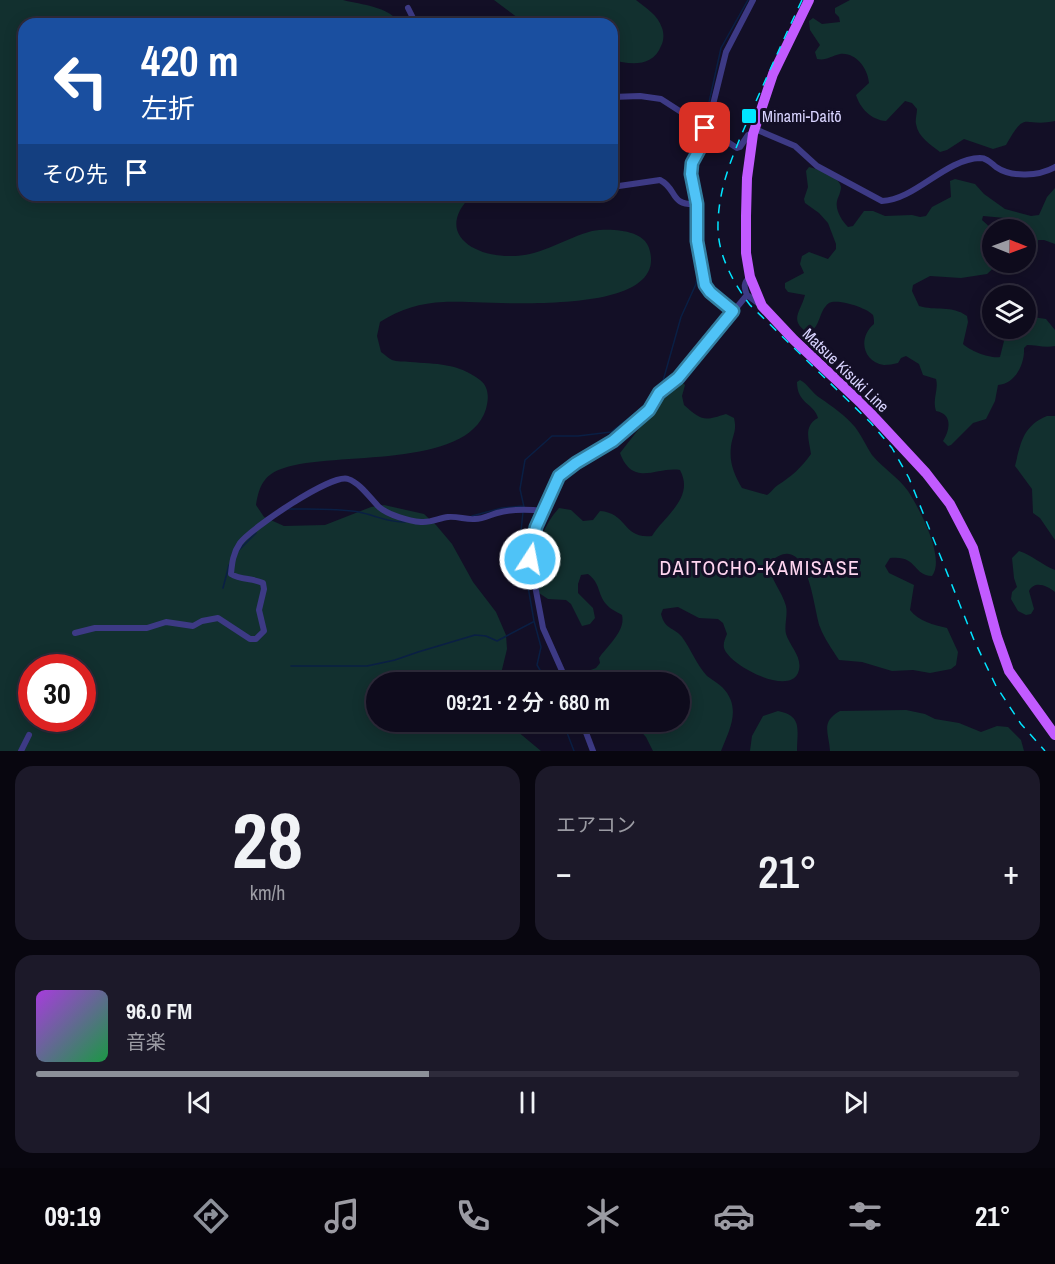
<!DOCTYPE html>
<html lang="ja">
<meta charset="utf-8">
<style>
:root{--surface:#0e0b1c;--page:#1c1929;--text:#f1f3f6;--muted:#9b9ba3;--line:#2e2b3b;--accent:#8c9099}
body{margin:0;font-family:"Archivo Narrow","Noto Sans JP",sans-serif;background:var(--page);color:var(--text);height:100vh;display:flex;flex-direction:column;font-size:22px;white-space:nowrap}
*{box-sizing:border-box;margin:0}
p{font-size:20px;color:var(--muted)}
.icon{flex:none;width:33px;height:33px;fill:none;stroke:currentColor;stroke-width:2;stroke-linecap:round;stroke-linejoin:round}
.map{position:relative;height:751px;overflow:hidden}
.drawer{display:flex;flex-direction:column;gap:15px;padding:15px;background:#08060f;flex:1}
.drawer>*{flex:none}
.banner{position:absolute;left:18px;top:18px;width:600px;height:183px;border-radius:18px;box-shadow:0 3px 15px #0003,0 0 0 2px var(--line);background:#1a4fa0;color:#fff;overflow:hidden}
.needle{width:39px;rotate:91deg}
.fabs{position:absolute;left:982px;top:219px;display:grid;gap:12px}
.fabs a{display:grid;place-items:center;width:54px;height:54px;border-radius:50%;background:var(--surface);box-shadow:0 3px 15px #0003,0 0 0 2px var(--line);font-size:30px}
.speed{position:absolute;left:18px;top:654px;display:flex;gap:12px;font-size:30px;font-weight:700;text-align:center}
.speed>*{display:grid;place-content:center;width:78px;height:78px;border-radius:50%;background:var(--surface);box-shadow:0 3px 15px #0003,0 0 0 2px var(--line);line-height:1}
.speed .limit{border:9px solid #d22;background:#fff;color:#111}
.pin{position:absolute;display:grid;place-items:center;width:51px;height:51px;color:#fff;margin:-26px;border-radius:12px;box-shadow:0 3px 9px #0006}
.me{position:absolute;width:66px;margin:-33px;rotate:11deg;stroke-linejoin:round;filter:drop-shadow(0 0 4px #0008)}
.turn{display:flex;align-items:center;gap:21px;height:126px;padding:0 24px;font-size:27px}
.turn .icon{width:78px;height:78px;stroke-width:2.5}
.turn b{display:block;font-size:42px;line-height:51px}
.then{display:flex;align-items:center;height:57px;padding:0 24px;background:#0003;gap:12px;font-size:22px}
.big{font-size:45px;font-weight:600;line-height:1.1}
.drawer .card{flex:1;display:flex;flex-direction:column;justify-content:center;gap:9px;min-width:0;padding:0 21px;border-radius:18px;background:var(--page)}
.drawer .dial{align-items:center;gap:0}
.dial b{font-size:78px;line-height:1}
.song{display:flex;align-items:center;gap:18px}
.cover{width:72px;height:72px;border-radius:9px;background:linear-gradient(135deg,hsl(280 70% 55%),hsl(140 70% 35%))}
.played{height:6px;border-radius:3px;background:linear-gradient(90deg,var(--accent) 40%,var(--line) 40%)}
.keys{display:flex;justify-content:space-around;direction:ltr}
.heat{display:flex;justify-content:space-between;align-items:center;font-size:33px;direction:ltr}
.drawer .tiles{flex:1;display:grid;gap:15px;grid-template-columns:1fr 1fr}
.card:last-child{grid-column:span 2}
.trip{position:absolute;left:366px;top:672px;width:324px;height:60px;border-radius:30px;background:var(--surface);box-shadow:0 3px 15px #0003,0 0 0 2px var(--line);font-weight:600;line-height:60px;text-align:center}
.dock{display:flex;height:96px;justify-content:space-around;align-items:center;background:#06040b;color:var(--muted)}
.dock .icon{width:42px;height:42px}
.dock .on{color:var(--accent)}
.dock b{font-size:27px;color:var(--text)}
.map>svg:first-child{display:block}
.green{fill:#12302f;fill-rule:evenodd}
.lines{fill:none;stroke-linecap:round;stroke-linejoin:round}
.stream{stroke:#0a1f44;stroke-width:1.5}
.minor{stroke:#3d3a85;stroke-width:6}
.primary{stroke:#c25bff;stroke-width:10}
.rail{stroke:#00e5ff;stroke-width:1.5;stroke-dasharray:9 8;stroke-linecap:butt}
.route-casing{stroke:#337fa1;stroke-width:15}
.route{stroke:#4fc3f7;stroke-width:10}
.poi-dot{fill:#00e5ff;stroke:#130f26;stroke-width:2}
.labels{text-anchor:middle;dominant-baseline:central;stroke-width:6;stroke-linejoin:round;paint-order:stroke}
.poi-label{font-size:16px;fill:#d9d4ff;stroke:#130f26;text-anchor:start}
.street-label{font-size:16px;fill:#d9d4ff;stroke:#130f26}
.quarter-label{font-size:20px;letter-spacing:1.5px;fill:#ffd6f0;stroke:#130f26}
</style>
<div class="map">
<svg width="1055" height="751" viewBox="0 0 1055 751">
<rect width="100%" height="100%" fill="#130f26"/>
<path class="green" d="M0 0H343C362 5 389 6 400 24H24V195H472C433 233 474 258 515 256 542 255 566 238 592 231 609 228 643 229 649 248 673 321 480 300 444 302 421 303 400 309 380 322L377 336 381 352C384 354 388 358 392 360 397 362 404 361 410 362 436 364 458 363 480 380 489 387 489 398 486 409 467 470 334 451 284 468 264 474 259 486 256 505L264 517 284 526 325 525 371 507 384 505 424 514 436 525 452 544 473 582 496 612 506 635 507 649 499 682H376V722H509L517 731 541 751H0ZM32 668H82V718H32Z
M494 0H636C646 8 658 15 662 28 664 33 664 41 661 46 653 67 631 65 612 60V24H526Z
M850 0H1055V121C1022 128 1027 108 1006 145L993 149 964 139 947 150 940 152C931 145 918 137 916 124 915 120 917 114 917 109L912 103 905 101 886 121C871 120 860 108 856 95L869 83C868 69 856 52 840 54 831 56 826 61 817 59L815 52 820 45 810 30 809 21 813 18 822 24 840 22 839 17 835 13V8Z
M809 167C818 169 840 177 841 187 841 192 838 197 837 201 835 210 842 221 848 227L853 226 864 211H873L885 216 912 215 920 217 926 216 932 207 951 197 950 181 955 179 975 184 984 194 1005 209 1031 216 1039 215 1047 197 1055 188V244L1044 240H1038L1037 253 1032 256 1026 255V230L1009 229 1005 218 983 216 982 220 993 230V262L999 263 987 274 961 278 930 276 913 285 912 291 919 306C935 311 952 305 967 316L968 322 963 344C970 351 991 359 1000 357L1007 329 1026 328V316L1046 319 1055 330V346C1045 348 1036 345 1027 345L1024 348C1025 364 1015 384 998 385L995 401 986 419 973 423 951 445 948 446 943 441C950 430 953 414 936 411 932 398 939 390 936 379L923 375 919 364 906 356 901 358 898 363C893 364 889 365 884 365 862 362 858 337 874 324 874 321 874 318 873 315 868 308 837 298 829 303 818 311 821 328 808 333 788 320 801 312 805 295L788 292 785 288V283L804 273 800 264 802 256 809 252 828 259 836 249V244L828 223 819 213 805 203 804 199 808 187 806 171Z
M800 380C808 384 812 393 820 398 833 407 845 415 855 427 862 436 866 446 872 455 883 468 898 477 908 491 919 508 946 558 932 576 912 575 918 555 890 558L885 566 889 573 914 585 910 610C918 621 934 625 947 628L958 652 956 665 951 669 930 673 913 670 892 671 862 662 839 660C832 649 824 638 820 627 813 607 808 527 769 563 769 578 782 591 786 606 788 615 784 625 786 634 790 647 804 658 798 673 788 696 729 665 724 648 723 643 725 639 727 634L723 623 718 619 699 618 678 607 663 609 661 614C665 630 674 627 682 637 691 649 696 664 707 676 712 680 718 683 722 687 742 707 730 729 721 751H653L646 737 632 722H680V682H584L588 671 596 668 600 663 599 658C607 646 626 631 622 615 617 612 610 609 606 604 597 593 601 584 588 574L581 575 578 584V593L593 608 595 618 590 624 582 626 571 604 566 600 548 599 539 593C534 562 537 532 559 508L571 510 583 521 593 520 600 511C628 513 622 539 652 536 664 516 695 498 680 470 657 466 633 488 620 453L673 385 682 382 685 385 682 396 684 405C702 421 704 421 726 414L734 418C737 431 733 434 731 446 729 463 734 474 742 488L767 495C772 492 773 488 778 485 792 476 801 468 811 454 809 440 803 426 818 418 814 403 797 404 797 382Z
M1047 416H1055V540L1040 518 1033 513 1032 489 1015 466C1021 442 1023 426 1047 416Z
M1019 551C1032 555 1042 565 1055 570V592C1047 586 1035 580 1029 591L1034 609 1031 614 1026 615 1018 611 1011 599 1012 592 1017 587 1014 578 1012 558Z
M906 710 925 714 935 719 959 723 981 732 997 726 1008 727 1021 740 1024 751H830C829 733 820 722 840 711Z
M778 711C803 716 797 730 797 751H750L752 736 763 716Z"/>
<g class="lines">
<path class="stream" d="M704 125 721 48 748 0
M692 202 688 174 689 161 703 130
M693 207 694 241
M524 507 520 489 525 460 552 436H578L611 432 644 406 653 391 663 381 681 317 696 284 699 266
M288 509C312 509 336 508 359 512 374 515 389 523 405 522
M523 512 520 541 534 621 541 647 537 665 547 682
M472 516 502 508 523 506
M238 551 256 533
M223 588 229 565
M291 666H367L395 660 418 652 475 635 486 636 497 641 533 622
M563 722 574 751"/>
<path class="minor" d="M408 8 416 24
M612 97 640 96 661 99 737 148 740 147 748 135 753 134
M755 129 795 146 817 166 882 201C915 200 945 159 980 158 987 158 991 163 996 167 1012 178 1039 176 1055 167
M612 187 660 180C678 189 669 206 697 204
M747 295C744 287 743 283 750 277
M733 311 715 297 704 285 697 241V204L691 174 692 163 704 141 726 52 753 0
M75 633 95 628H147L166 622 193 626 202 621 218 618 250 639H256L264 631 259 610 264 589 263 583C252 578 241 580 231 574 232 563 233 553 240 543 250 529 332 473 348 479 360 483 370 498 379 507 388 515 409 521 421 522 431 523 439 518 448 517 458 516 466 520 475 519 483 519 490 515 497 513 512 509 528 509 543 511
M567 682 543 628 530 559 536 527 552 488 559 476 576 463 613 441 649 409 659 393 678 378 747 295 762 306
M582 722 593 751
M21 751 29 735"/>
<path class="primary" d="M809 0 773 74 753 134 747 178 746 216V253L750 277 762 306 794 340 861 403 926 473 950 504 973 548 997 637 1009 671 1055 735"/>
<path class="rail" d="M802 0C785 36 769 72 753 108 736 148 717 186 718 230 719 257 734 284 750 305L871 423 892 448 909 478 974 640 996 686 1021 724 1045 751"/>
</g>
<g class="lines">
<g class="route-casing">
<path id="route" d="M530 559 536 527 559 476 576 463 613 441 649 410 659 393 678 378 733 311 710 292 705 285 697 241V204L691 174 692 163 704 141 707 129 705 128"/>
</g>
<use href="#route" class="route"/>
</g>
<rect class="poi-dot" x="741" y="108" width="16" height="16" rx="3"/>
<g class="labels">
<g class="poi-label">
<text x="762" y="116">Minami-Daitō</text>
</g>
<g class="street-label">
<text transform="translate(846 370) rotate(44)">Matsue Kisuki Line</text>
</g>
<g class="quarter-label">
<text x="760" y="567">DAITOCHO-KAMISASE</text>
</g>
</g>
</svg>
<div class="fabs">
<a><svg class="needle" viewBox="-14 -14 28 28"><path d="M0-13l5 13h-10z" fill="#e53935"/><path d="M0 13l5-13h-10z" fill="#9b9ba3"/></svg></a>
<a><svg class="icon" aria-label="layers" viewBox="0 0 24 24"><path d="M12 4l9 5-9 5-9-5zM3 14l9 5 9-5"/></svg></a>
</div>
<div class="speed"><div class="limit">30</div></div>
<div class="pin" style="left:705px;top:128px;background:#d93025"><svg class="icon" aria-label="arrive" viewBox="0 0 24 24"><path d="M6 21V4h12l-3 4 3 4H6"/></svg></div>
<svg class="me" style="left:530px;top:559px" viewBox="-20 -20 40 40"><circle r="17" fill="#4fc3f7" stroke="#fff" stroke-width="3"/><path d="M0-11L8 9 0 5-8 9z" fill="#fff"/></svg>
<div class="trip">09:21 · 2 分 · 680 m</div>
<div class="banner">
<div class="turn"><svg class="icon" aria-label="left" viewBox="0 0 24 24"><path d="M17 20v-9H6M10 6l-5 5 5 5"/></svg><div><b>420 m</b>左折</div></div>
<div class="then">その先<svg class="icon" aria-label="arrive" viewBox="0 0 24 24"><path d="M6 21V4h12l-3 4 3 4H6"/></svg></div>
</div>
</div>
<section class="drawer">
<div class="tiles">
<div class="card dial"><b>28</b><p>km/h</p></div>
<div class="card"><p>エアコン</p>
<div class="heat"><a>−</a><b class="big">21°</b><a>+</a></div>
</div>
<div class="card">
<div class="song"><i class="cover"></i><div><b>96.0 FM</b><p>音楽</p></div></div>
<div class="played"></div>
<div class="keys"><svg class="icon" aria-label="previous" viewBox="0 0 24 24"><path d="M18 5L8 12l10 7zM5 5v14"/></svg><svg class="icon" aria-label="pause" viewBox="0 0 24 24"><path d="M8 5v14M16 5v14"/></svg><svg class="icon" aria-label="next" viewBox="0 0 24 24"><path d="M6 5l10 7-10 7zM19 5v14"/></svg></div>
</div>
</div>
</section>
<nav class="dock">
<b>09:19</b>
<svg class="icon on" aria-label="directions" viewBox="0 0 24 24"><path d="M12 3l9 9-9 9-9-9zM9 14v-3h6M13 9l2 2-2 2"/></svg>
<svg class="icon" aria-label="music" viewBox="0 0 24 24"><path d="M9 18V5l10-2v13"/><circle cx="6" cy="18" r="3"/><circle cx="16" cy="16" r="3"/></svg>
<svg class="icon" aria-label="phone" viewBox="0 0 24 24"><path d="M5 4h4l2 5-3 2q2 4 5 5l2-3 5 2v4C11 20 4 13 5 4z"/></svg>
<svg class="icon" aria-label="climate" viewBox="0 0 24 24"><path d="M12 3v18M4 7l16 10M4 17L20 7"/></svg>
<svg class="icon" aria-label="car" viewBox="0 0 24 24"><path d="M5 17H2v-5l4-1 3-4h7l3 4 3 1v5h-3M9 17h6M6 11h13"/><circle cx="7" cy="17" r="2"/><circle cx="17" cy="17" r="2"/></svg>
<svg class="icon" aria-label="filters" viewBox="0 0 24 24"><path d="M4 7h16M4 17h16"/><circle cx="9" cy="7" r="2"/><circle cx="15" cy="17" r="2"/></svg>
<b>21°</b>
</nav>
